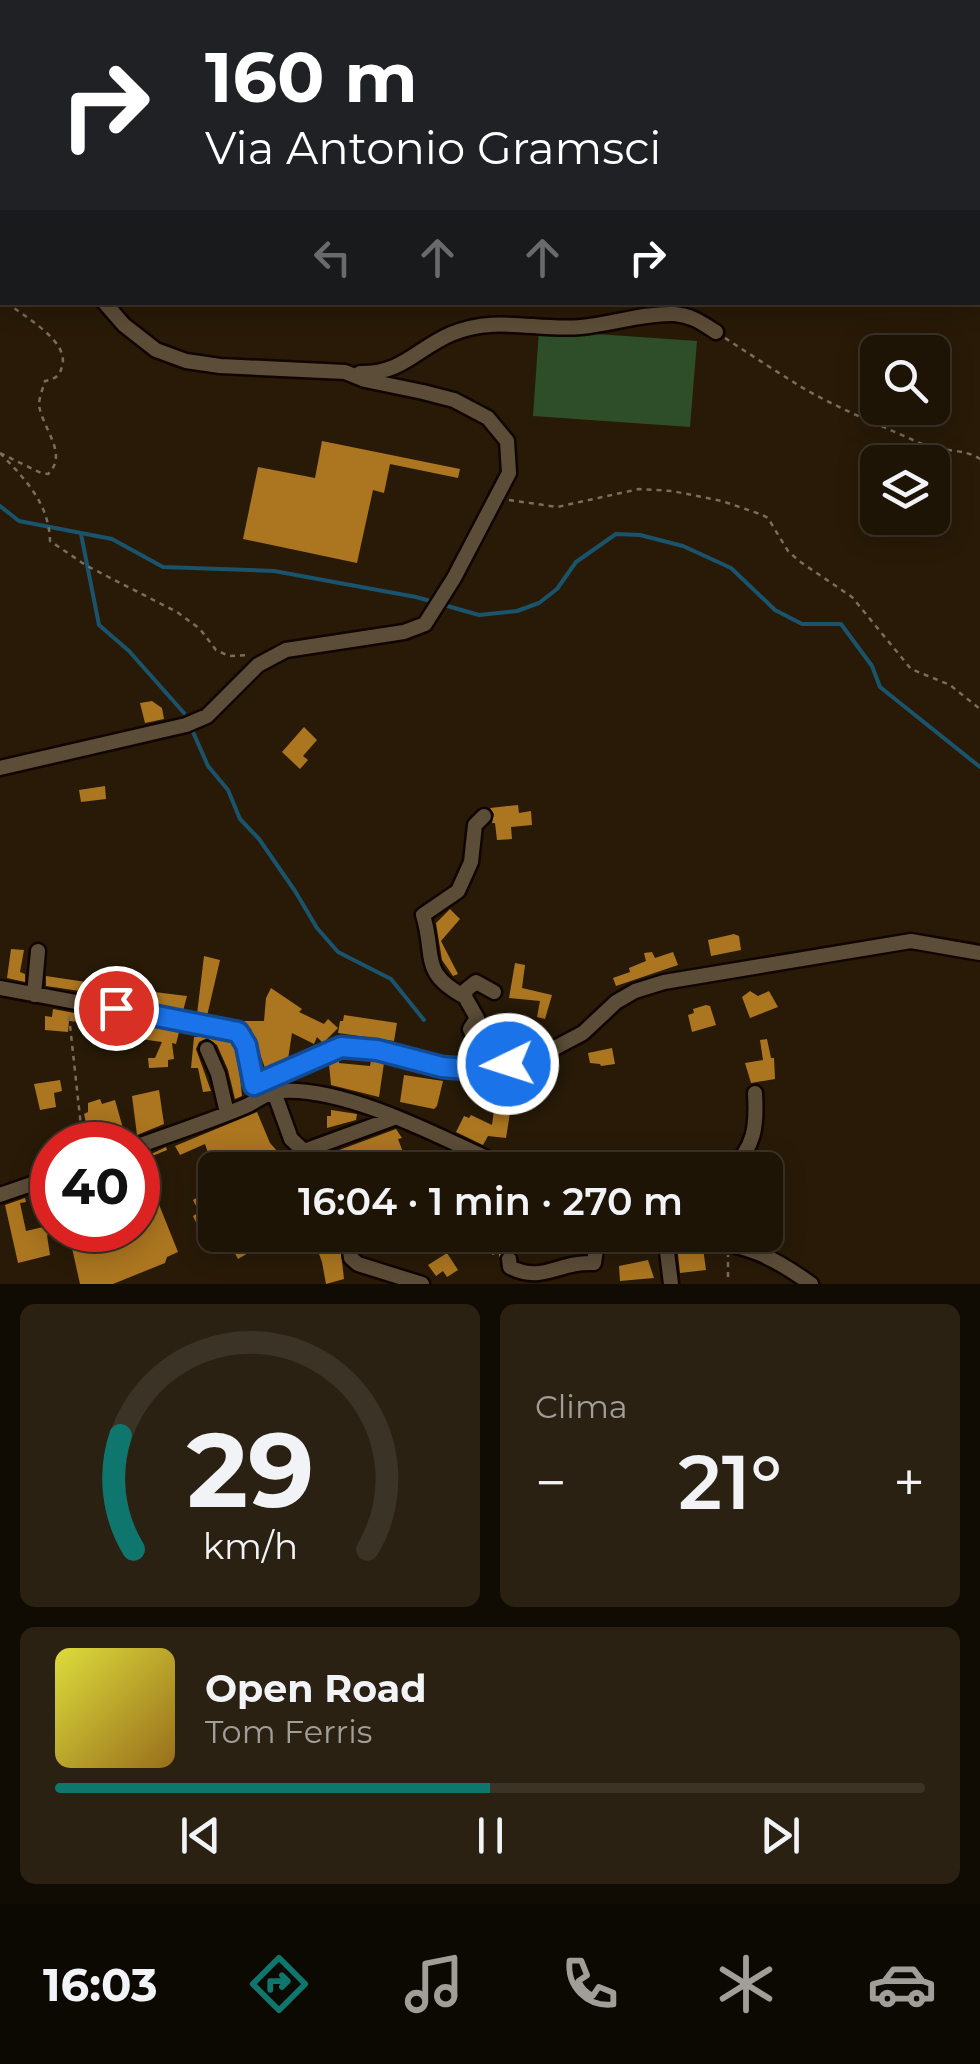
<!DOCTYPE html>
<html lang="it">
<meta charset="utf-8">
<style>
:root{--surface:#1e1405;--page:#2b2113;--text:#f1f3f6;--muted:#a19e9a;--line:#3c3327;--accent:#0f766e}
body{margin:0;font-family:Montserrat,sans-serif;background:var(--page);color:var(--text);height:100vh;display:flex;flex-direction:column;font-size:38px;white-space:nowrap}
*{box-sizing:border-box;margin:0}
p{font-size:32px;color:var(--muted)}
.icon{flex:none;width:55px;height:55px;fill:none;stroke:currentColor;stroke-width:2;stroke-linecap:round;stroke-linejoin:round}
.map{position:relative;height:1284px;overflow:hidden}
.side{display:flex;flex-direction:column;gap:20px;padding:20px;background:#100b03;flex:1}
.side>*{flex:none}
.hud{position:absolute;left:0px;top:0px;width:980px;height:305px;box-shadow:0 5px 25px #0003,0 0 0 2px var(--line);background:#202124;color:#fff;overflow:hidden}
.buttons{position:absolute;left:860px;top:335px;display:grid;gap:20px}
.buttons a{display:grid;place-items:center;width:90px;height:90px;border-radius:15px;background:var(--surface);box-shadow:0 5px 25px #0003,0 0 0 2px var(--line);font-size:50px}
.speed{position:absolute;left:30px;top:1122px;display:flex;gap:20px;font-size:50px;font-weight:700;text-align:center}
.speed>*{display:grid;place-content:center;width:130px;height:130px;border-radius:50%;background:var(--surface);box-shadow:0 5px 25px #0003,0 0 0 2px var(--line);line-height:1}
.speed .limit{border:15px solid #d22;background:#fff;color:#111}
.pin{position:absolute;display:grid;place-items:center;width:85px;height:85px;color:#fff;margin:-42px;border:5px solid #fff;border-radius:50%;box-shadow:0 2px 10px #0007}
.me{position:absolute;width:110px;margin:-55px;rotate:266deg;stroke-linejoin:round;filter:drop-shadow(0 0 8px #0008)}
.turn{display:flex;align-items:center;gap:35px;height:210px;padding:0 40px;font-size:45px}
.turn .icon{width:130px;height:130px;stroke-width:2.5}
.turn b{display:block;font-size:70px;line-height:85px}
.lanes{display:flex;align-items:center;height:95px;padding:0 40px;background:#0003;justify-content:center;gap:50px;direction:ltr}
.lanes .off{opacity:.35}
.big{font-size:75px;font-weight:600;line-height:1.1}
.side .tile{flex:1;display:flex;flex-direction:column;justify-content:center;gap:15px;min-width:0;padding:0 35px;border-radius:15px;background:var(--page)}
.side .dial{align-items:center;gap:0}
.dial svg{height:260px;overflow:visible;fill:none;stroke:var(--line);stroke-width:7;stroke-linecap:round;text-anchor:middle}
.dial text{fill:var(--text);stroke:none}
.song{display:flex;align-items:center;gap:30px}
.cover{width:120px;height:120px;border-radius:15px;background:linear-gradient(135deg,hsl(60 70% 55%),hsl(40 70% 35%))}
.played{height:10px;border-radius:5px;background:linear-gradient(90deg,var(--accent) 50%,var(--line) 50%)}
.keys{display:flex;justify-content:space-around;direction:ltr}
.heat{display:flex;justify-content:space-between;align-items:center;font-size:55px;direction:ltr}
.side .tiles{flex:1;display:grid;gap:20px;grid-template-columns:1fr 1fr}
.tile:last-child{grid-column:span 2}
.trip{position:absolute;left:198px;top:1152px;width:585px;height:100px;border-radius:15px;background:var(--surface);box-shadow:0 5px 25px #0003,0 0 0 2px var(--line);font-weight:600;line-height:100px;text-align:center}
.menu{display:flex;height:160px;justify-content:space-around;align-items:center;background:#0c0802;color:var(--muted)}
.menu .icon{width:70px;height:70px}
.menu .on{color:var(--accent)}
.menu b{font-size:45px;color:var(--text)}
.map>svg:first-child{display:block}
.green{fill:#2d4e28}
.lines{fill:none;stroke-linecap:round;stroke-linejoin:round}
.stream{stroke:#1a536c;stroke-width:4}
.building{fill:#ac7620}
.minor-casing{stroke:#100500;stroke-width:19}
.major-casing{stroke:#100500;stroke-width:22}
.path{stroke:#796d5d;stroke-width:2.5;stroke-dasharray:5 5;stroke-linecap:butt}
.minor{stroke:#5c4d38;stroke-width:14}
.major{stroke:#ac7e35;stroke-width:18}
.route-casing{stroke:#114b97;stroke-width:25}
.route{stroke:#1a73e8;stroke-width:18}
</style>
<div class="map">
<svg width="980" height="1284" viewBox="0 0 980 1284">
<rect width="100%" height="100%" fill="#281a07"/>
<path class="green" d="M539 330 697 341 690 427 533 416Z"/>
<g class="lines">
<path class="stream" d="M0 506 19 521 112 539 163 567 274 571 416 597 479 615 517 611 539 603 557 589 576 562 616 534 640 535 683 546 731 568 775 610 802 624H841L872 666 880 687 980 767
M81 534 99 625 129 651 184 713
M193 732 208 766 228 790 240 819 259 839 295 891 317 928 338 952 391 979 424 1020"/>
</g>
<path class="building" d="M322 441 460 469 458 478 390 464 384 493 373 490 357 563 243 539 258 467 315 478Z
M152 701 162 708 164 719 145 723 140 703Z
M304 727 317 740 303 756 308 760 300 769 282 752Z
M105 786 106 799 81 802 79 790Z
M518 805 519 813 531 811 532 825 511 827 512 839 497 840 495 823H492L494 814 490 808Z
M450 909 460 919 441 941 458 974 453 976 442 960 436 923Z
M734 934 739 936 741 950 711 956 708 940Z
M11 949 24 950 20 972 25 974V982L7 978Z
M652 952 655 958 673 952 678 965 616 986 613 978 630 972 629 968 646 961 644 953Z
M204 956 220 960 207 1016 197 1014Z
M515 963 525 965 522 988 552 995 545 1019 537 1017 540 1001 509 998Z
M46 976 106 985 107 995 46 986Z
M271 988 302 1009 299 1012 324 1024 328 1019 338 1028 323 1043 317 1037 314 1044 292 1033 288 1059 265 1068 251 1029 239 1021H264L266 998Z
M130 989 187 996 183 1011 129 1001Z
M750 991 758 996 769 991 778 1007 750 1018 742 997Z
M706 1005 710 1006 716 1025 692 1032 688 1015 694 1013 693 1009Z
M53 1009 107 1019 106 1025 69 1021 68 1032 45 1030V1016L52 1017Z
M344 1015 397 1023 394 1041 338 1033 340 1021H343Z
M140 1025 179 1032 176 1044 172 1043 174 1059 168 1060V1067L149 1068 148 1058H155L162 1042 126 1037 125 1043 114 1041 115 1026 139 1029Z
M194 1037H204L232 1042 237 1049 242 1096 235 1099 228 1070 217 1045 207 1038 199 1042 196 1049 211 1091 203 1092 198 1068H191Z
M767 1039 771 1058H774L775 1079 751 1083 745 1063 763 1060 760 1040Z
M612 1048 615 1064 601 1066 600 1064 590 1063 588 1053Z
M339 1060V1063L370 1066 371 1060 384 1063 379 1097 331 1085 329 1064Z
M404 1075 443 1081 437 1106 434 1109 400 1102Z
M60 1080 62 1091 54 1093 56 1107 40 1110 34 1084Z
M494 1085 514 1088 506 1138 488 1136 483 1145 456 1132 464 1116 469 1118 471 1115 492 1125 496 1095H492Z
M159 1090 164 1124 137 1135 132 1096Z
M100 1099 102 1104 115 1100 126 1139 107 1145 100 1124 87 1127 84 1114 88 1112V1103Z
M331 1110 357 1114 356 1120 327 1128V1116H331Z
M257 1112 270 1143 294 1170H214L205 1144 180 1155 175 1146Z
M396 1129 402 1138 398 1139 403 1152 388 1158 389 1162 366 1170H342L338 1162 319 1169 315 1159Z
M166 1147 167 1150 145 1159 150 1169 146 1172 178 1252 167 1257 165 1263 113 1284H80L68 1230H138V1210L149 1206 138 1178V1156L141 1159Z
M548 1153 563 1155 565 1160 589 1170H541Z
M215 1179V1193L208 1197 205 1203 212 1219 198 1227 193 1216 199 1212 193 1200 198 1197 196 1192Z
M25 1198 26 1202 20 1203 26 1231 52 1225V1230H65L47 1235 50 1255 18 1263 5 1205Z
M225 1235H241L250 1252 238 1259Z
M312 1235H339L344 1279 326 1284 322 1262Z
M492 1235H506L508 1249 499 1257V1253L492 1255V1252L484 1251 485 1238Z
M686 1243 703 1248 706 1270 680 1273 677 1244Z
M447 1253 458 1270 447 1277 443 1271 436 1276 428 1265Z
M648 1260 654 1278 620 1281 619 1266Z"/>
<g class="lines">
<g class="minor-casing">
<path id="minor" d="M166 2 187 0
M0 26H2
M978 159 980 161
M0 250 2 251
M360 373C402 374 416 349 451 334 496 315 535 331 581 327 612 324 643 313 674 314 691 315 702 323 716 332
M0 768 186 725 207 716 258 665 286 650 404 632 425 624 454 578 509 473 507 441 488 418 454 400 423 392 365 380 345 372 220 366 186 361 156 350 124 325 104 302
M0 988 238 1032 247 1045 255 1089
M494 992 476 982 466 990 465 997 477 1018 470 1029 476 1042 497 1066
M34 995 38 951
M465 997C419 972 436 957 423 915L458 891 471 862 475 825 484 816
M207 1049 218 1074 227 1113
M254 1085 341 1047 377 1050 442 1067 466 1069 508 1064 549 1051 583 1033 616 1002 635 991 664 982 911 941 980 953
M274 1092 291 1139 304 1151 394 1118
M138 1146C173 1133 211 1121 246 1106 257 1101 268 1091 281 1091 348 1086 450 1142 512 1170
M730 1170C755 1147 757 1126 755 1093
M0 1195 52 1177
M352 1235 349 1243 351 1258 358 1264 422 1284
M665 1235 671 1284
M693 1235C748 1248 765 1251 811 1284
M509 1259 510 1267C543 1284 558 1261 594 1263L598 1235"/>
</g>
<g class="major-casing">
<path id="major" d="M978 101 980 103
M0 151 2 153"/>
</g>
<path class="path" d="M277 0 282 2
M790 2 792 0
M0 298 2 300
M725 338C751 355 777 372 803 388 841 410 882 426 922 444 940 452 964 448 980 459
M0 453C25 479 49 503 50 541L87 566 177 612 200 629 216 650 229 656 248 655
M0 453 41 473 48 474C69 454 42 428 39 405 39 398 43 388 45 381 55 379 60 376 62 366 70 341 23 316 6 302
M509 500 557 507 639 489 672 491 722 501 760 514 768 518 788 551 799 561 852 597 911 669 950 685 980 709
M69 1016 83 1145
M728 1277V1255"/>
<use href="#minor" class="minor"/>
<use href="#major" class="major"/>
</g>
<g class="lines">
<g class="route-casing">
<path id="route" d="M116 1008 238 1032 246 1045 254 1085 341 1047 377 1050 442 1067 466 1069 508 1064"/>
</g>
<use href="#route" class="route"/>
</g>
</svg>
<div class="buttons">
<a><svg class="icon" aria-label="search" viewBox="0 0 24 24"><circle cx="10" cy="10" r="6"/><path d="M15 15l6 6"/></svg></a>
<a><svg class="icon" aria-label="layers" viewBox="0 0 24 24"><path d="M12 4l9 5-9 5-9-5zM3 14l9 5 9-5"/></svg></a>
</div>
<div class="speed"><div class="limit">40</div></div>
<div class="pin" style="left:116px;top:1008px;background:#d93025"><svg class="icon" aria-label="arrive" viewBox="0 0 24 24"><path d="M6 21V4h12l-3 4 3 4H6"/></svg></div>
<svg class="me" style="left:508px;top:1064px" viewBox="-20 -20 40 40"><circle r="17" fill="#1a73e8" stroke="#fff" stroke-width="3"/><path d="M0-11L8 9 0 5-8 9z" fill="#fff"/></svg>
<div class="trip">16:04 · 1 min · 270 m</div>
<div class="hud">
<div class="turn"><svg class="icon" aria-label="right" viewBox="0 0 24 24"><path d="M7 20v-9h11M14 6l5 5-5 5"/></svg><div><b>160 m</b>Via Antonio Gramsci</div></div>
<div class="lanes"><svg class="icon off" aria-label="left" viewBox="0 0 24 24"><path d="M17 20v-9H6M10 6l-5 5 5 5"/></svg><svg class="icon off" aria-label="ahead" viewBox="0 0 24 24"><path d="M12 20V5M6 11l6-6 6 6"/></svg><svg class="icon off" aria-label="ahead" viewBox="0 0 24 24"><path d="M12 20V5M6 11l6-6 6 6"/></svg><svg class="icon" aria-label="right" viewBox="0 0 24 24"><path d="M7 20v-9h11M14 6l5 5-5 5"/></svg></div>
</div>
</div>
<section class="side">
<div class="tiles">
<div class="tile dial"><svg viewBox="0 0 100 80">
<path d="M14 69A42 42 0 1 1 86 69"/>
<path d="M14 69A42 42 0 0 1 10 34" stroke="#0f766e"/>
<text x="50" y="56" font-size="32" font-weight="700">29</text>
<text x="50" y="72" font-size="11">km/h</text>
</svg></div>
<div class="tile"><p>Clima</p>
<div class="heat"><a>−</a><b class="big">21°</b><a>+</a></div>
</div>
<div class="tile">
<div class="song"><i class="cover"></i><div><b>Open Road</b><p>Tom Ferris</p></div></div>
<div class="played"></div>
<div class="keys"><svg class="icon" aria-label="previous" viewBox="0 0 24 24"><path d="M18 5L8 12l10 7zM5 5v14"/></svg><svg class="icon" aria-label="pause" viewBox="0 0 24 24"><path d="M8 5v14M16 5v14"/></svg><svg class="icon" aria-label="next" viewBox="0 0 24 24"><path d="M6 5l10 7-10 7zM19 5v14"/></svg></div>
</div>
</div>
</section>
<nav class="menu">
<b>16:03</b>
<svg class="icon on" aria-label="directions" viewBox="0 0 24 24"><path d="M12 3l9 9-9 9-9-9zM9 14v-3h6M13 9l2 2-2 2"/></svg>
<svg class="icon" aria-label="music" viewBox="0 0 24 24"><path d="M9 18V5l10-2v13"/><circle cx="6" cy="18" r="3"/><circle cx="16" cy="16" r="3"/></svg>
<svg class="icon" aria-label="phone" viewBox="0 0 24 24"><path d="M5 4h4l2 5-3 2q2 4 5 5l2-3 5 2v4C11 20 4 13 5 4z"/></svg>
<svg class="icon" aria-label="climate" viewBox="0 0 24 24"><path d="M12 3v18M4 7l16 10M4 17L20 7"/></svg>
<svg class="icon" aria-label="car" viewBox="0 0 24 24"><path d="M5 17H2v-5l4-1 3-4h7l3 4 3 1v5h-3M9 17h6M6 11h13"/><circle cx="7" cy="17" r="2"/><circle cx="17" cy="17" r="2"/></svg>
</nav>
